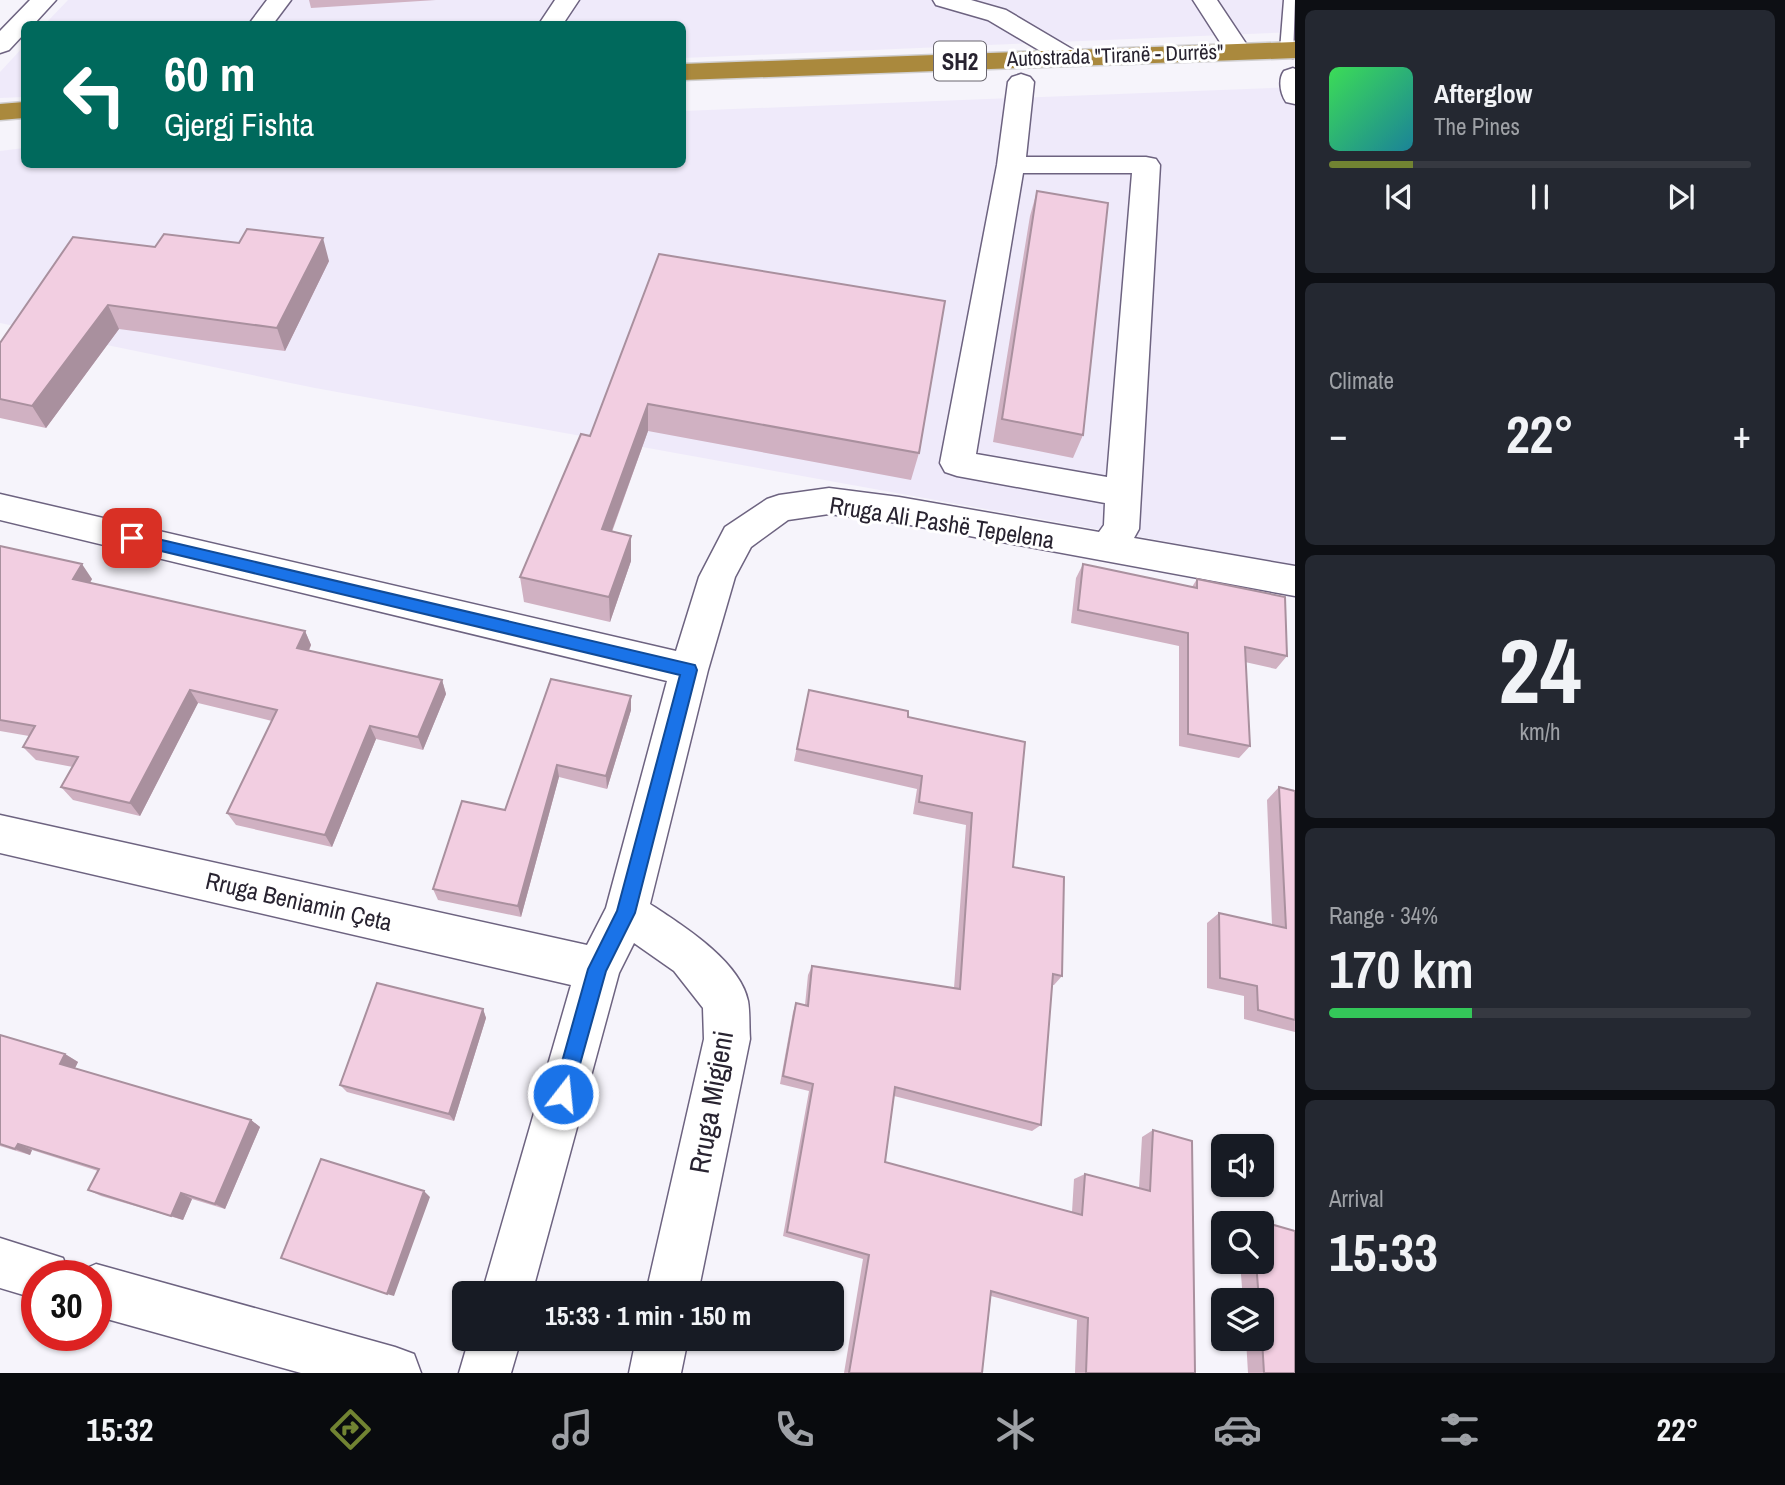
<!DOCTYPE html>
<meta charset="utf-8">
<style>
:root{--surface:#171b24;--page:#242831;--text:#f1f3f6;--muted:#9ea1a6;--line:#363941;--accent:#718332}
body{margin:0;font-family:"Archivo Narrow",sans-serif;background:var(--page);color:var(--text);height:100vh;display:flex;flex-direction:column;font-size:26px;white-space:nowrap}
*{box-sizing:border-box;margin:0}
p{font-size:23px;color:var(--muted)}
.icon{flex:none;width:38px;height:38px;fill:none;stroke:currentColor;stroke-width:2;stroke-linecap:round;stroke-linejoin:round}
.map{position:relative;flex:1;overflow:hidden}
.panel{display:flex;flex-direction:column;gap:10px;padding:10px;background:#0d0f14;width:490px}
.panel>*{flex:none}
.hud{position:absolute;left:21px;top:21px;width:665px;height:147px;border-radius:10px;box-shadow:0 2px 5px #0004;background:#00695c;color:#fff;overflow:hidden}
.controls{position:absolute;left:1211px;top:1134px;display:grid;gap:14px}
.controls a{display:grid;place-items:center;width:63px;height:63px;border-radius:10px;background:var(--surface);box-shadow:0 2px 5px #0004;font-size:35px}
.speed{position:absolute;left:21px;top:1260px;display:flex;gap:14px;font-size:35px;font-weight:700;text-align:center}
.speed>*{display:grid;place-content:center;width:91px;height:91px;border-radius:50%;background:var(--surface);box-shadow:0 2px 5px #0004;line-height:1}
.speed .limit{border:10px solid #d22;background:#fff;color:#111}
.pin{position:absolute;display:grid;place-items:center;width:60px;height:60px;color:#fff;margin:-30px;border-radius:14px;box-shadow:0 4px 10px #0006}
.me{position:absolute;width:77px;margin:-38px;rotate:16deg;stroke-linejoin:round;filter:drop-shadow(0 0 5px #0008)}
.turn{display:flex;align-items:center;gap:24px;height:147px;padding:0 28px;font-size:32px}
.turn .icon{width:91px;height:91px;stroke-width:2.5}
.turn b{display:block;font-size:49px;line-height:60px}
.big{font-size:52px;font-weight:700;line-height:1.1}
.panel .widget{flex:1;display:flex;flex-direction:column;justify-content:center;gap:10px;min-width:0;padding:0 24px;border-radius:10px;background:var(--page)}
.panel .dial{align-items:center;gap:0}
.dial b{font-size:91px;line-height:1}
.song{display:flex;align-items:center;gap:21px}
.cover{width:84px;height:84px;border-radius:10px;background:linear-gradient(135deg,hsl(130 70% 55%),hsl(190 70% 35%))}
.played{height:7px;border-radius:4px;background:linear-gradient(90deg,var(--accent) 20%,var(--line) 20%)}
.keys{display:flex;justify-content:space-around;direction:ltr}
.heat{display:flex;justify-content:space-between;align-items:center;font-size:38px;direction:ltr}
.charge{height:10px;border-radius:5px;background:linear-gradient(90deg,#34c759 34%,var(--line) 0)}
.trip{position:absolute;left:452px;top:1281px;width:392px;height:70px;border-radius:10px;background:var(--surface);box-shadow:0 2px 5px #0004;font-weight:700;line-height:70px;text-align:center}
.tabs{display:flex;height:112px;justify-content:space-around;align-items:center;background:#090b0e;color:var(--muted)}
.tabs .icon{width:49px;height:49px}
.tabs .selected{color:var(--accent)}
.tabs b{font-size:32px;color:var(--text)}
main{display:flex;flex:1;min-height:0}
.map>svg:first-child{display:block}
.built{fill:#efeafa}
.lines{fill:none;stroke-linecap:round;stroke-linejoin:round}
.minor-casing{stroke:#6d6380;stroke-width:3}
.highway-casing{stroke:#d0cfd1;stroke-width:3}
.minor{fill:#fff;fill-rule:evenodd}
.highway{fill:#aa893d;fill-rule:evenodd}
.wall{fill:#d0b1c2}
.shaded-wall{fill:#a9909e}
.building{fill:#f2cee1;stroke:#a9909e;stroke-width:2}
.route{fill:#1a73e8;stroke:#114b97;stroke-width:2}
.labels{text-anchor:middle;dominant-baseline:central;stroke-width:6;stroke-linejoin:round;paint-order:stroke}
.far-street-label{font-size:21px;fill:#282330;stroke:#fff}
.shield{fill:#fff;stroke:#68656e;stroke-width:2}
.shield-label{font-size:23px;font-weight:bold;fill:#282330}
.street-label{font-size:24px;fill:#282330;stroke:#fff}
.near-street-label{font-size:28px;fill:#282330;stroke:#fff}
</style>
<main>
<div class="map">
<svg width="1295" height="1373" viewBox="0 0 1295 1373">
<rect width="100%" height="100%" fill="#f6f4fb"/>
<path class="built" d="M68 0H1295V32L683 58 682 24H45Z
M24 46V97L0 98V72Z
M1295 87V565L315 388 0 323V151L24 148V164H682L683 111Z"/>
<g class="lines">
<g class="minor-casing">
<path id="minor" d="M30 0H56L34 24H24V34L9 50 0 53V31Z
M267 0H291L273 24H249Z
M555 0H579L563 24H539Z
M933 0H971L1006 10 1077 52 1081 57 1077 62H1059L988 20 936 5Z
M1193 0H1217L1251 51 1247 56H1229Z
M1284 0H1295L1293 58 1284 55 1280 50Z
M1293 68 1295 69V104L1286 102C1280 93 1278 79 1284 71Z
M1021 74 1030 77 1034 82 1026 157H1146L1156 159 1160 165 1139 529 1134 538 1295 566V596L899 523 829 514 788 520 751 547 735 577 708 670 650 904C682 925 740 961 748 1001 750 1013 749 1027 750 1039L698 1293H646L704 1039 703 1008 674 971 634 943 619 973 532 1293H482L571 985 0 853V815L587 945 606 908 667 681 0 520V494L676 651 699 577 725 527 767 499 779 495 829 488 899 497 1099 532 1104 525 1105 503 957 476 945 472 940 463 997 165 1008 82 1012 77ZM1023 173H1132L1107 477 976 454Z
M0 1238 63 1258 70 1276H37V1299L0 1288Z
M96 1264 395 1347 414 1354 421 1373H301L96 1316V1276H76L78 1272Z
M469 1339H521L511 1373H459Z
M636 1339H688L681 1373H629Z"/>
</g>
<g class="highway-casing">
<path id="highway" d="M1295 42V58L682 80V64Z
M24 102V118L0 120V104Z"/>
</g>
<use href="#minor" class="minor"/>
<use href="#highway" class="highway"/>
</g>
<path class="wall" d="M309 0H436L311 8Z
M1037 191 1083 435 1073 458 993 442 1030 216Z
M155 247 329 261 285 351 119 329 46 428 0 418V343Z
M659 254 919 453 911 480 648 431 612 532 631 561 610 622 524 602 520 577 590 436Z
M0 546 92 579 90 583 305 631 311 645 309 651 442 680 446 694 423 750 376 739 332 847 236 825 227 813 272 721 198 703 140 816 73 800 61 787 73 767 36 760 23 747 29 736 0 731Z
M1083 564 1192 587 1197 579 1287 656 1276 669 1245 662 1250 746 1239 758 1179 746V646L1071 623 1076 578Z
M809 690 908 717 1013 867 1062 976 1054 985H1052L1041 1125 1032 1131 894 1096 885 1162 1072 1212 1074 1179 1085 1174 1139 1188 1142 1137 1153 1130 1195 1373H1075L1077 1320 991 1296 982 1373H844L863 1259 783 1236 809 1091 780 1084 793 1012 796 1003 805 1005 808 975 812 966 954 988 966 825 913 814 917 789 794 761Z
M631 696V710L607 789 559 777 521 917 438 900 433 889 505 810Z
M1279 787 1295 791V1032L1244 1019V996L1207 988V923L1219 913 1272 925 1267 800Z
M483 1009 486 1018 454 1121 347 1092 340 1085Z
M0 1035 65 1054 78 1062 75 1068 251 1120 260 1127 225 1209 192 1199 183 1220 101 1196 88 1190 98 1171 32 1150 30 1155 0 1146Z
M1253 1219 1295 1231V1373H1248L1246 1339H1262V1300H1243L1240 1262H1262V1223H1239Z"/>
<path class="shaded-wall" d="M323 238 329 261 285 351 277 328Z
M108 305 119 329 46 428 32 406Z
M648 404V431L603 555 602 529Z
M631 536V561L610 622 609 597Z
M82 564 92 579 83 594 73 579Z
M305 631 311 645 303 662 297 648Z
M442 680 446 694 423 750 418 737Z
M190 690 198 703 140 816 130 803Z
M631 696V710L607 789 606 776Z
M370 726 376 739 332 847 325 835Z
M557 765 559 777 521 917 518 906Z
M483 1009 486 1018 454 1121 449 1114Z
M65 1054 78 1062 73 1072 60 1064Z
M251 1120 260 1127 225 1209 215 1204Z
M18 1144 32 1150 30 1155 15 1149Z
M424 1191 430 1197 394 1296 387 1294Z
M181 1193 192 1199 183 1220 171 1216Z"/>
<path class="building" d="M1037 191 1108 203 1083 435 1002 419Z
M247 229 323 238 277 328 108 305 32 406 0 399V343L73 237 155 247 164 234 239 243Z
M659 254 945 301 919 453 648 404 602 529 631 536 609 597 520 577 581 434 590 436Z
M0 546 82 564 73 579 305 631 297 648 442 680 418 737 370 726 325 835 227 813 277 710 190 690 130 803 61 787 78 757 23 747 35 726 0 720Z
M1083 564 1197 588V579L1285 597 1287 656 1245 647 1250 746 1188 734V633L1078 610Z
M551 679 631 696 606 776 557 765 518 906 433 889 462 801 505 810Z
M809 690 908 711V717L1025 742 1013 867 1064 877 1062 976 1053 974 1041 1125 895 1087 885 1162 1082 1215 1085 1174 1150 1191 1153 1130 1192 1141 1195 1373H1086L1088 1318 991 1291 982 1373H849L869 1255 787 1232 813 1084 783 1076 796 1003 808 1006 812 966 960 989 972 813 919 802 922 776 797 749Z
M1279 787 1295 791V1020L1258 1010 1257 986 1220 978 1219 913 1286 928Z
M377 983 483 1009 449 1114 340 1085Z
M0 1035 65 1054 60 1064 251 1120 215 1204 181 1193 171 1216 88 1190 99 1169 18 1144 15 1149 0 1144Z
M321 1159 424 1191 387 1294 281 1258Z
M1253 1219 1295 1231V1373H1264L1262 1339V1300H1259L1256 1262H1262V1223H1253Z"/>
<path class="route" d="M132 533 695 665 697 670 635 913 606 971 570 1100 563 1103 556 1100 553 1094 588 969 617 911 680 675 132 544 125 538Z"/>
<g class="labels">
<g class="far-street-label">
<text transform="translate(1115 55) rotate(-2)">Autostrada "Tiranë - Durrës"</text>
</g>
<rect class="shield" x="934" y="41.5" width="52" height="39" rx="5"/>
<g class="shield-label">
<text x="960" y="61">SH2</text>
</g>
<g class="street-label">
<text transform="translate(942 522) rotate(9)">Rruga Ali Pashë Tepelena</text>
<text transform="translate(299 901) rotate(13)">Rruga Beniamin Çeta</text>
</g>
<g class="near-street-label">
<text transform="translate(711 1102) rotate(-80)">Rruga Migjeni</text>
</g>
</g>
</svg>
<div class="controls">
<a><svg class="icon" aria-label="sound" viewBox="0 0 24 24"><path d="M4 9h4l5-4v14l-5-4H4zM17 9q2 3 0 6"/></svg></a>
<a><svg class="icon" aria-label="search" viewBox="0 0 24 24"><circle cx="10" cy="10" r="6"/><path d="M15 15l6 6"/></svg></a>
<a><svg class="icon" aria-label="layers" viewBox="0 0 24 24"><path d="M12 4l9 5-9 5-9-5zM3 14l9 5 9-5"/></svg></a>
</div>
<div class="speed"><div class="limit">30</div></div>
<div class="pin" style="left:132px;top:538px;background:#d93025"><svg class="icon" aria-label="arrive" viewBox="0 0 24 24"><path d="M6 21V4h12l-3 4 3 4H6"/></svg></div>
<svg class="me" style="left:563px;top:1094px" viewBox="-20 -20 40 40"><circle r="17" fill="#1a73e8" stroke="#fff" stroke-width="3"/><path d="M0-11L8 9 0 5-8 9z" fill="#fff"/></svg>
<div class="trip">15:33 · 1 min · 150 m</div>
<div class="hud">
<div class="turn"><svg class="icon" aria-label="left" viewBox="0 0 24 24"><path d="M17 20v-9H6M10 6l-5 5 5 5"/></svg><div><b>60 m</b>Gjergj Fishta</div></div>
</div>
</div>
<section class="panel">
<div class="widget">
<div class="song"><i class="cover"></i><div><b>Afterglow</b><p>The Pines</p></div></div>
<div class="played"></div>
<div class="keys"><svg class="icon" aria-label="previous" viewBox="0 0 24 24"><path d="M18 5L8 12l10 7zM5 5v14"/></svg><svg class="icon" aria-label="pause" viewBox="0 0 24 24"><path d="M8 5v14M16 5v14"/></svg><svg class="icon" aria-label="next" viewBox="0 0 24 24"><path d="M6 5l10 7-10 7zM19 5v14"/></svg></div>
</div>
<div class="widget"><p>Climate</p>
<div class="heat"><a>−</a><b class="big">22°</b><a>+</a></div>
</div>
<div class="widget dial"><b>24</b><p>km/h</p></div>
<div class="widget"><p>Range · 34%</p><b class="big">170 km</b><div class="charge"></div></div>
<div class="widget"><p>Arrival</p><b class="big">15:33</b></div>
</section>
</main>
<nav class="tabs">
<b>15:32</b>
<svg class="icon selected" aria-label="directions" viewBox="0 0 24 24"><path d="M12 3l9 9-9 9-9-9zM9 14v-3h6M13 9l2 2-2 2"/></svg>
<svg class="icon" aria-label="music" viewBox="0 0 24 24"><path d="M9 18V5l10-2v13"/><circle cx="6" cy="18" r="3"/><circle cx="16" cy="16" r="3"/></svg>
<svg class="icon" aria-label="phone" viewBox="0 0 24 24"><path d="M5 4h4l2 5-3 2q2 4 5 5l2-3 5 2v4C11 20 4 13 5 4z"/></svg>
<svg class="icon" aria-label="climate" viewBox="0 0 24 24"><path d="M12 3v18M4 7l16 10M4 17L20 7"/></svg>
<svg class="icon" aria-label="car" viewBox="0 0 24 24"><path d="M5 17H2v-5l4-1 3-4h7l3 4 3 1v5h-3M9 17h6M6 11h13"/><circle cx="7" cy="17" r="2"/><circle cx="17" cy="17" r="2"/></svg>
<svg class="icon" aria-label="filters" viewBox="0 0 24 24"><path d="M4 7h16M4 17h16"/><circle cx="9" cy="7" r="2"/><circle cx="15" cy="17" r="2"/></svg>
<b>22°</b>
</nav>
